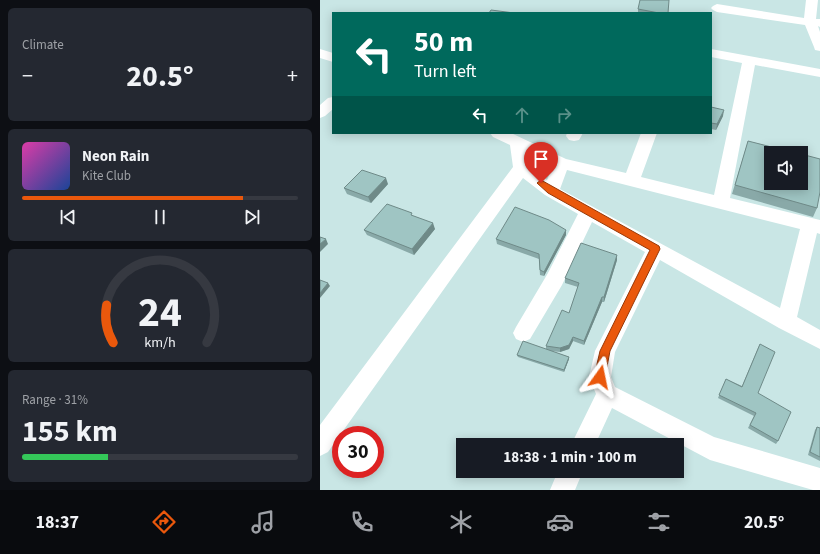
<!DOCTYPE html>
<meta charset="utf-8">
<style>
:root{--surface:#171b24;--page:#242831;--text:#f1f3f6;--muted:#9ea1a6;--line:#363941;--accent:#ea580c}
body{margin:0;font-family:"Source Sans 3",sans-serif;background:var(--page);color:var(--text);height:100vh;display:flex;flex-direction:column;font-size:15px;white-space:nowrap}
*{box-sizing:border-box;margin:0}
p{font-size:13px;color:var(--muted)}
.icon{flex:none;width:22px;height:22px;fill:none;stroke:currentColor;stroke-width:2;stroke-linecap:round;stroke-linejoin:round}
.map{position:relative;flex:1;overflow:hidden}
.details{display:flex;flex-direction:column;gap:8px;padding:8px;background:#0d0f14;width:320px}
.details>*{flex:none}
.guide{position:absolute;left:12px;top:12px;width:380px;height:122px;border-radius:0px;box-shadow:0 2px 10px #0003;background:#00695c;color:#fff;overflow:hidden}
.buttons{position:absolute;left:444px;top:146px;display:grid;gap:8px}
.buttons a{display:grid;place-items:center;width:44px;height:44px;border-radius:0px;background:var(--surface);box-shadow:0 2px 10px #0003;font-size:20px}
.speed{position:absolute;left:12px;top:426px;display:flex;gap:8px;font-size:20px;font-weight:700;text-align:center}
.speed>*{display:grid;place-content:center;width:52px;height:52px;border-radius:50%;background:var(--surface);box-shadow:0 2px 10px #0003;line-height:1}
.speed .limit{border:6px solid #d22;background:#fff;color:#111}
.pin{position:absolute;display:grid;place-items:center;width:34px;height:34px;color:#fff;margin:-41px -17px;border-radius:50% 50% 50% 0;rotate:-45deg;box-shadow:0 0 4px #0007}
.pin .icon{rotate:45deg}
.me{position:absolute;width:44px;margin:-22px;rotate:12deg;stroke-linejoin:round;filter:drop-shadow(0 0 3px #0008)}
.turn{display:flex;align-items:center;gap:14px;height:84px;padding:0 16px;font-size:18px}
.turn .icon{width:52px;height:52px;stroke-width:2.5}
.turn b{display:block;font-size:28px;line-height:34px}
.lanes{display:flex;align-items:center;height:38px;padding:0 16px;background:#0003;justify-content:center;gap:20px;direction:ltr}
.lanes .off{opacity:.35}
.big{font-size:30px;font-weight:700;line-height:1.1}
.details .widget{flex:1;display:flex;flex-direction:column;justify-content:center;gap:6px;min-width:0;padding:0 14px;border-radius:6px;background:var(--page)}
.details .dial{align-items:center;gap:0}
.dial svg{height:104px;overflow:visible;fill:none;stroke:var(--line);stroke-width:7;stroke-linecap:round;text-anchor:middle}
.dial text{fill:var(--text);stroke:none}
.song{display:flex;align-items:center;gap:12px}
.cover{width:48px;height:48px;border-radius:6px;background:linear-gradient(135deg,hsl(320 70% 55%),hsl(220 70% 35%))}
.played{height:4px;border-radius:2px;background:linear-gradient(90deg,var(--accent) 80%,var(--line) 80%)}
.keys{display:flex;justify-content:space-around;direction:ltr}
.heat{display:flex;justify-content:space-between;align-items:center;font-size:22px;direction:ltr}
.charge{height:6px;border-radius:3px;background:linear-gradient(90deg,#34c759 31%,var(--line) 0)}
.trip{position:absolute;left:136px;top:438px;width:228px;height:40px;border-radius:0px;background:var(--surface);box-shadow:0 2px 10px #0003;font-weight:700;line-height:40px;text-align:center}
.menu{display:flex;height:64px;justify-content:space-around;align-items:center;background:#090b0e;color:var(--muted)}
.menu .icon{width:28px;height:28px}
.menu .on{color:var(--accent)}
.menu b{font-size:18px;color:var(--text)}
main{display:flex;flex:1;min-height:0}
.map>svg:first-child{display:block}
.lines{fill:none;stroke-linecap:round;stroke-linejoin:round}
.minor{fill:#fff;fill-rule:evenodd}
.wall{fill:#89a9a8}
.shaded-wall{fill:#6f8a88}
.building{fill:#9fc5c3;stroke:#6f8a88}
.route{fill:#ea580c;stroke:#983908}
</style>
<main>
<section class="details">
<div class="widget"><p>Climate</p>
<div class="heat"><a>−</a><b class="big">20.5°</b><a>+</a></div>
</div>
<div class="widget">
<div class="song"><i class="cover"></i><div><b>Neon Rain</b><p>Kite Club</p></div></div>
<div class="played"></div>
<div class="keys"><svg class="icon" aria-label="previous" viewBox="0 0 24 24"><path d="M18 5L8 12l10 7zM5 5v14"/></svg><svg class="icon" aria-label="pause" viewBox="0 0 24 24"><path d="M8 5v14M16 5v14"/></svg><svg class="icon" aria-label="next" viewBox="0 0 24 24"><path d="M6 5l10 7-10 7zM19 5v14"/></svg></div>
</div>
<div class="widget dial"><svg viewBox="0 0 100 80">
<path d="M14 69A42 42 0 1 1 86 69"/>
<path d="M14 69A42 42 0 0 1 9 40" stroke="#ea580c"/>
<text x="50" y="56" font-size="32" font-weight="700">24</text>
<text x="50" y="72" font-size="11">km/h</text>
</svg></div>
<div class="widget"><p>Range · 31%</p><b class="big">155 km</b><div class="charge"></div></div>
</section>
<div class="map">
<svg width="500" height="490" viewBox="0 0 500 490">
<rect width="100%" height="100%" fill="#c9e6e5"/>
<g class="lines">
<path class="minor" d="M486 0H498L496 19H500V27L498 26 500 32V51L495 50 494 47 485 25 397 12 393 10 391 8 393 6 397 4 484 18Z
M0 49 13 53V62L0 58Z
M391 49 500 69V77L435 65 410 198 500 220V234L497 233 477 317 500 330V349L459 328 340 260 295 352 291 377 295 387 394 437 500 468V490H493L390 460 292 408 275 445H251L276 394 269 377 275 351 325 252 272 222 242 285 210 339 203 342 196 339 193 333 196 327 228 273 258 214 225 195 203 178 8 452 0 456V425L193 167 190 145 173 137 170 133H191L246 159 306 173 321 133H337L321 177 394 195 422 63 391 57ZM206 153 233 165 227 180 209 165ZM247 170 480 229 460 308 240 189Z
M13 97V109L5 116 0 118V105L8 98Z
M247 133H263L259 140 254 141 249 140 246 136Z
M238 471H263L255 490H230Z"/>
</g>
<path class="wall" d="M318 9 348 13H318Z
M391 107 403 116 396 130 391 129Z
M428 141 497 208 493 217 412 194Z
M68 184 51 203 27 194 24 188Z
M93 216 115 229 94 255 47 235 44 230Z
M246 230V235L224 276 220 275 219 259 177 244 176 239Z
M297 255V260L284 302H282L264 345 253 341 249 349 240 352 231 351 249 357V359L244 372 198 357 197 355 226 349V346L249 313 258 287 245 283V278Z
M440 344 438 393 458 441 456 444 428 428 434 416 398 398 406 379 422 386 438 348Z
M497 427 500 428V461L488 455 495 430Z"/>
<path class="shaded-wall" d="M404 110 403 116 396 130 397 124Z
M66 178 68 184 51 203 48 197Z
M113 223 115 229 94 255 92 249Z
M246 230V235L224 276V272Z
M6 239 8 244 0 252V244Z
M297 255V260L284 302V297Z
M8 283 10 286 0 298V293Z
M282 297V302L264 345V341Z
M253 337V341L249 349 240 352V348Z
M249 357V359L244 372V370Z"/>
<path class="building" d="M320 0H349L348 13H339L318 9Z
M171 10 194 13H169Z
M391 107 404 110 397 124 391 123Z
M428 141 475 153H451V183H481V154L500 159V192L497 208 415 185Z
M42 170 66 178 48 197 24 188Z
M67 204 92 213 91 215 113 223 92 249 44 230Z
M195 207 229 220 246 230 224 272 220 270 219 254 176 239Z
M0 237 6 239 0 244Z
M261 243 297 255 284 297H282L264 341 253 337 249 345 240 348 226 346 242 310 249 313 259 283 245 278Z
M0 280 8 283 0 293Z
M203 341 249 357 244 370 197 355Z
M440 344 455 352 438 393 471 412 458 441 430 425 436 413 399 395 406 379 422 387Z
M497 427 500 428V457L490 452Z"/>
<path class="route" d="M221 180 339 246 340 249 290 351 285 377 283 381 280 382 276 381 274 377 280 351 330 250 228 193 217 183Z"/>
</svg>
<div class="buttons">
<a><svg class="icon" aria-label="sound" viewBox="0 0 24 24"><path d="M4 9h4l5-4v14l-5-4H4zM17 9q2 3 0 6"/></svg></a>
</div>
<div class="speed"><div class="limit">30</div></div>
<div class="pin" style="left:221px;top:183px;background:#d93025"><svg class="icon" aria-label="arrive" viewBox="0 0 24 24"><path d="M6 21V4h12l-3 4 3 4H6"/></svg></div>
<svg class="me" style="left:280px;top:377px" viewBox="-20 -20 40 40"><path d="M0-17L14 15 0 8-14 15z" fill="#ea580c" stroke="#fff" stroke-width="4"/></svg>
<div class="trip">18:38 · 1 min · 100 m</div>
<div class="guide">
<div class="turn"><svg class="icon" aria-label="left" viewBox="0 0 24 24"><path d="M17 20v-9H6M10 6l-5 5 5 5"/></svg><div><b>50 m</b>Turn left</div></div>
<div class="lanes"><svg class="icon" aria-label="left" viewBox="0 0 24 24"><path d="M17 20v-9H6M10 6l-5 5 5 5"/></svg><svg class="icon off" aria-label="ahead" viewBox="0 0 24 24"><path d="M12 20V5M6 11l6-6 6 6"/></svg><svg class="icon off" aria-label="right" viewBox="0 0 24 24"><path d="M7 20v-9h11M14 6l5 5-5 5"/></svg></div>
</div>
</div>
</main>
<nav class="menu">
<b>18:37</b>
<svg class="icon on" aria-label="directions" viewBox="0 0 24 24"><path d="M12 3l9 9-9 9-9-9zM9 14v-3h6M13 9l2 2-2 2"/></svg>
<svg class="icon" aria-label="music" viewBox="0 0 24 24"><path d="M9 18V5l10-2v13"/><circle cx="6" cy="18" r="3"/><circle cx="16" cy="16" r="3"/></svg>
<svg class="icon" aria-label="phone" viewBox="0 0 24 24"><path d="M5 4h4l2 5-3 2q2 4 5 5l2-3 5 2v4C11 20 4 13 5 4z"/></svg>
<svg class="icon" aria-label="climate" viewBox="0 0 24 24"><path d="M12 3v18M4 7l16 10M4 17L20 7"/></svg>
<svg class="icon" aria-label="car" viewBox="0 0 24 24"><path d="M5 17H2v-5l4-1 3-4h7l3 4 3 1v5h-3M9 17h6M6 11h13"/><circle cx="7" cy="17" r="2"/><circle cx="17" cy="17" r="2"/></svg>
<svg class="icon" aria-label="filters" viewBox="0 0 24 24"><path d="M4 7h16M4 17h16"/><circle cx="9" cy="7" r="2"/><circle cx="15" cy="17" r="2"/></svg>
<b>20.5°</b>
</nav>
